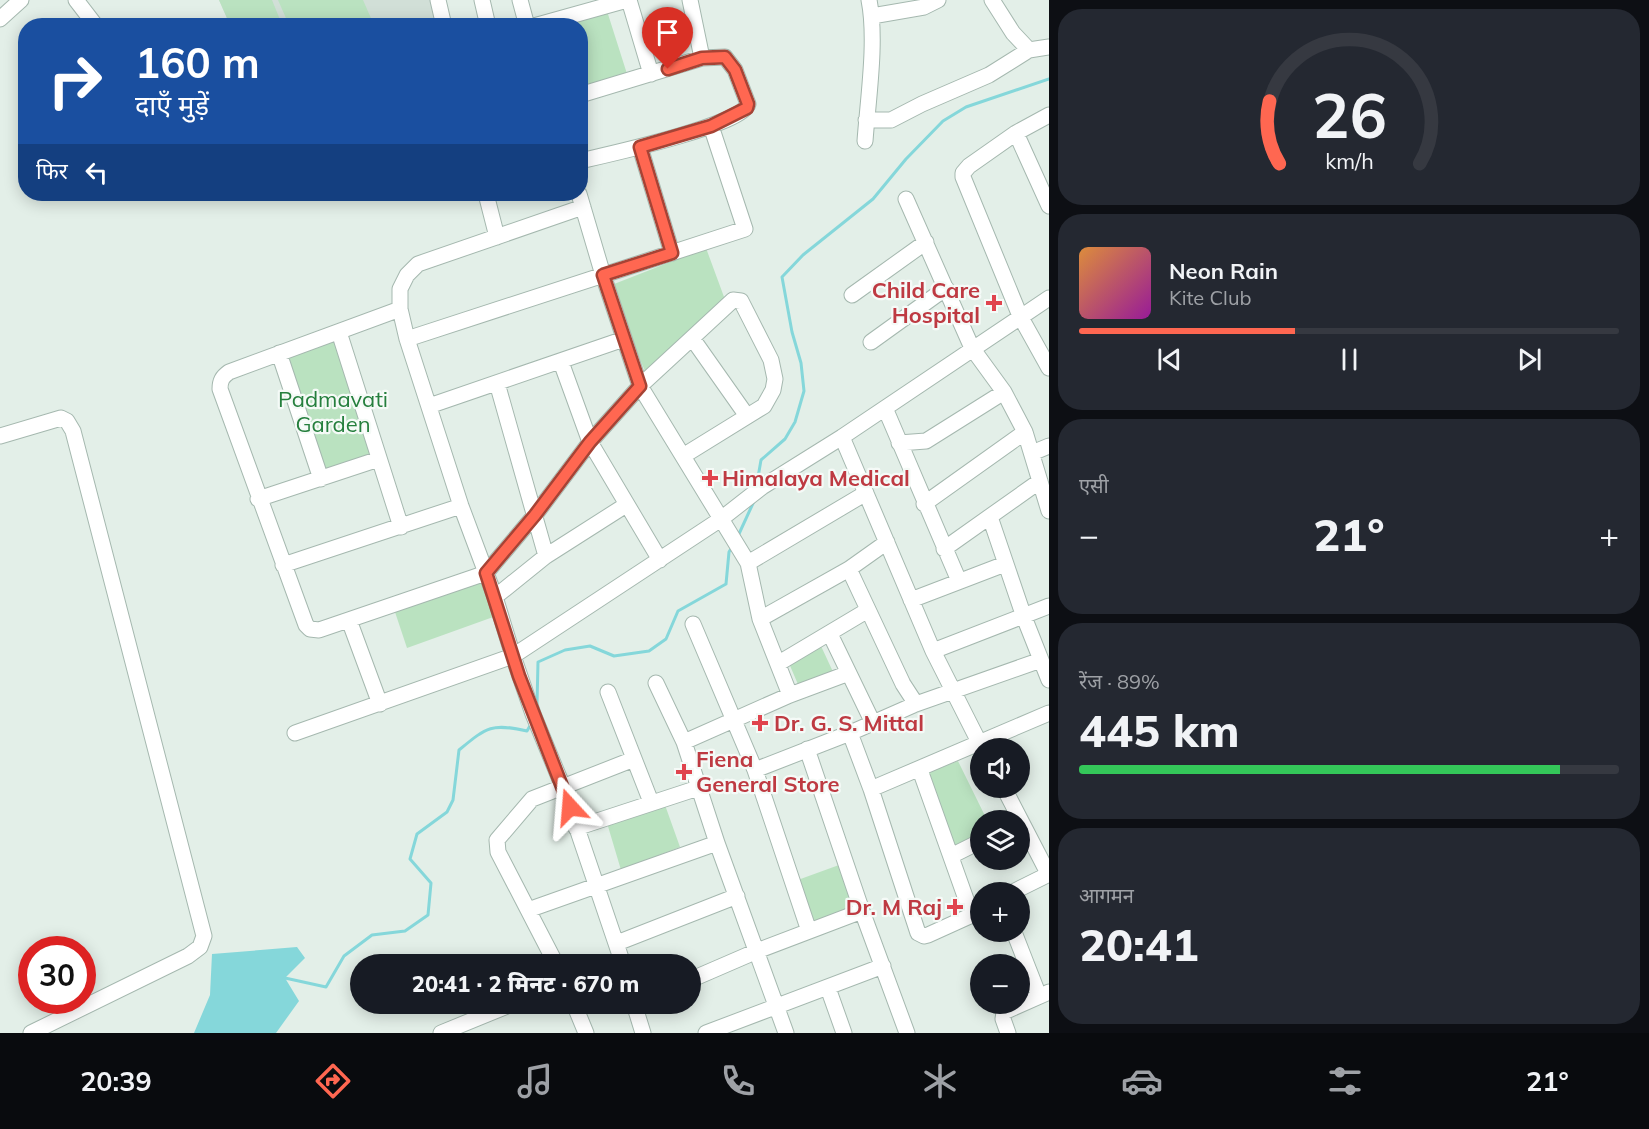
<!DOCTYPE html>
<html lang="hi">
<meta charset="utf-8">
<style>
:root{--surface:#171b24;--page:#242831;--text:#f1f3f6;--muted:#9ea1a6;--line:#363941;--accent:#ff6751}
body{margin:0;font-family:Mulish,"Noto Sans Devanagari",sans-serif;background:var(--page);color:var(--text);height:100vh;display:flex;flex-direction:column;font-size:22px;white-space:nowrap}
*{box-sizing:border-box;margin:0}
p{font-size:20px;color:var(--muted)}
.icon{flex:none;width:33px;height:33px;fill:none;stroke:currentColor;stroke-width:2;stroke-linecap:round;stroke-linejoin:round}
.map{position:relative;flex:1;overflow:hidden}
.side{display:flex;flex-direction:column;gap:9px;padding:9px;background:#0d0f14;width:600px}
.side>*{flex:none}
.top-card{position:absolute;left:18px;top:18px;width:570px;height:183px;border-radius:24px;box-shadow:0 3px 15px #0003;background:#1a4fa0;color:#fff;overflow:hidden}
.tools{position:absolute;left:970px;top:738px;display:grid;gap:12px}
.tools a{display:grid;place-items:center;width:60px;height:60px;border-radius:50%;background:var(--surface);box-shadow:0 3px 15px #0003;font-size:30px}
.speed{position:absolute;left:18px;top:936px;display:flex;gap:12px;font-size:30px;font-weight:700;text-align:center}
.speed>*{display:grid;place-content:center;width:78px;height:78px;border-radius:50%;background:var(--surface);box-shadow:0 3px 15px #0003;line-height:1}
.speed .limit{border:9px solid #d22;background:#fff;color:#111}
.pin{position:absolute;display:grid;place-items:center;width:51px;height:51px;color:#fff;margin:-62px -26px;border-radius:50% 50% 50% 0;rotate:-45deg;box-shadow:0 0 6px #0007}
.pin .icon{rotate:45deg}
.me{position:absolute;width:66px;margin:-33px;rotate:341deg;stroke-linejoin:round;filter:drop-shadow(0 0 4px #0008)}
.turn{display:flex;align-items:center;gap:21px;height:126px;padding:0 18px;font-size:27px}
.turn .icon{width:78px;height:78px;stroke-width:2.5}
.turn b{display:block;font-size:42px;line-height:51px}
.then{display:flex;align-items:center;height:57px;padding:0 18px;background:#0003;gap:12px;font-size:22px}
.big{font-size:45px;font-weight:800;line-height:1.1}
.side .widget{flex:1;display:flex;flex-direction:column;justify-content:center;gap:9px;min-width:0;padding:0 21px;border-radius:24px;background:var(--page)}
.side .dial{align-items:center;gap:0}
.dial svg{height:156px;overflow:visible;fill:none;stroke:var(--line);stroke-width:7;stroke-linecap:round;text-anchor:middle}
.dial text{fill:var(--text);stroke:none}
.song{display:flex;align-items:center;gap:18px}
.cover{width:72px;height:72px;border-radius:9px;background:linear-gradient(135deg,hsl(30 70% 55%),hsl(300 70% 35%))}
.played{height:6px;border-radius:3px;background:linear-gradient(90deg,var(--accent) 40%,var(--line) 40%)}
.keys{display:flex;justify-content:space-around;direction:ltr}
.heat{display:flex;justify-content:space-between;align-items:center;font-size:33px;direction:ltr}
.charge{height:9px;border-radius:4px;background:linear-gradient(90deg,#34c759 89%,var(--line) 0)}
.trip{position:absolute;left:350px;top:954px;width:351px;height:60px;border-radius:30px;background:var(--surface);box-shadow:0 3px 15px #0003;font-weight:800;line-height:60px;text-align:center}
.tabs{display:flex;height:96px;justify-content:space-around;align-items:center;background:#090b0e;color:var(--muted)}
.tabs .icon{width:42px;height:42px}
.tabs .active{color:var(--accent)}
.tabs b{font-size:27px;color:var(--text)}
main{display:flex;flex:1;min-height:0}
.map>svg:first-child{display:block}
.built{fill:#d1dfd7}
.green{fill:#bae2c0}
.water{fill:#85d7da}
.lines{fill:none;stroke-linecap:round;stroke-linejoin:round}
.stream{stroke:#85d7da;stroke-width:3}
.minor-casing{stroke:#a5b8af;stroke-width:17}
.minor{stroke:#fff;stroke-width:15}
.route-casing{stroke:#a64335;stroke-width:15}
.route{stroke:#ff6751;stroke-width:10}
.health-dot{fill:#e0444e;stroke:#f5faf7;stroke-width:2}
.labels{text-anchor:middle;dominant-baseline:central;stroke-width:4.5;stroke-linejoin:round;paint-order:stroke}
.health-label{font-size:22px;font-weight:bold;fill:#be3a42;stroke:#f5faf7;text-anchor:start}
.park-label{font-size:22px;fill:#257f3d;stroke:#f5faf7}
</style>
<main>
<div class="map">
<svg width="1049" height="1033" viewBox="0 0 1049 1033">
<rect width="100%" height="100%" fill="#e3efe8"/>
<path class="built" d="M219 0H430L435 25H230Z"/>
<path class="green" d="M219 0H272L281 22 273 25H230Z
M278 0H363L374 25H289Z
M607 11 628 77 581 92 580 26H560Z
M706 248 727 305 647 376 609 286Z
M337 339 374 454 324 470 286 356Z
M487 581 496 616 407 648 394 609Z
M821 646 834 674 800 689 788 661Z
M958 761 987 820H981V837L956 849 925 774Z
M665 805 680 847 621 870 607 823Z
M839 865 855 910 811 925 795 881Z"/>
<path class="water" d="M297 947 305 958 285 978 299 1001 276 1033H194L210 995 212 954Z"/>
<g class="lines">
<path class="stream" d="M757 483 761 460 785 439 795 422 804 391 801 363 792 332 782 277 803 255 873 199 906 159 943 121 966 107 1049 79
M738 536 755 499
M537 704 538 662 565 650 590 646 614 656 649 651 666 639 678 611 726 584 729 552 732 547
M283 980 285 978 326 987 344 956 372 935 405 931 428 915 431 883 410 859 417 834 447 812 453 800 459 750C487 727 491 723 527 731L531 724"/>
<g class="minor-casing">
<path id="minor" d="M76 0 96 26
M438 0 444 26
M482 0 488 26
M520 0 527 26
M629 0 651 74
M690 0 702 58
M872 16 924 7 938 0
M0 19 21 0
M534 26 627 0
M1029 50 1049 47
M580 95 702 58 725 57 735 70 748 104C743 125 606 155 580 161
M1049 115 1016 133 969 166 963 173V177L1020 316 1049 368
M866 120H891L922 104 989 75 1029 50 1013 33 992 0
M1016 133 1049 206
M865 141C868 99 877 40 869 0
M640 147 672 253
M486 194 497 237
M579 194 603 275 640 386 748 563 760 619 790 695
M906 199 972 348 1004 392 1025 432 1049 511
M583 207 418 264 407 275 400 289V309L407 339 461 506 495 597 513 656 533 714 563 787 623 964
M852 295 926 242
M400 309 229 372C222 377 220 381 220 389L306 625 310 629 319 630 486 573 535 515 590 442 640 386 692 338
M339 332 401 527
M407 339 745 229 711 126
M871 342 946 288
M279 353 321 479
M561 362 590 442 660 560
M497 383 546 556
M429 406 624 339
M885 408 959 581
M0 436 61 418 67 421 73 431 204 936 200 947 188 956 31 1033
M842 437 933 651 982 748
M899 443 926 441 1004 392
M1032 453 1049 446
M683 456 764 406 773 390 775 379 771 360 741 301 733 300 692 338 747 416
M258 499 379 459
M924 504 1025 432
M990 517 1024 617 1049 680
M944 549 1040 481
M748 563 866 493
M283 565 461 506
M849 569 903 684 916 704
M495 597 546 556 626 505
M911 600 1005 564
M760 619 849 569 887 542
M349 620 380 704
M693 624 755 770 809 931
M830 634 873 723
M933 651 1049 606
M779 663 868 610
M656 683 684 742 717 843 786 1033
M608 692 651 802
M295 733 513 656 721 519 762 487 842 437 1049 298
M850 733 871 789 918 933 924 936 928 935 981 911
M684 742 790 695 849 673
M807 749 862 911 907 1033
M755 770 850 733 916 704 1041 660
M920 770 972 916
M1004 788 1049 875
M871 789 1049 713
M576 828 698 788
M951 856 981 841
M1013 892 1049 874
M528 910 717 843
M1014 932 1039 996
M617 943 737 896
M556 964 498 852 497 840 532 799 634 759
M690 980 757 951 862 911
M828 988 844 1033
M574 1004 586 1033
M634 1004 643 1033
M441 1033 512 1004
M706 1033 883 966
M1008 1033 1003 1019 1004 1012 1049 992"/>
</g>
<use href="#minor" class="minor"/>
</g>
<g class="lines">
<g class="route-casing">
<path id="route" d="M570 807 519 676 486 573 535 515 590 442 640 386 603 275 672 253 640 147 711 126 747 108 748 104 735 70 725 57 702 58 668 69"/>
</g>
<use href="#route" class="route"/>
</g>
<g class="health-dot">
<path d="M991 294h6v6h6v6h-6v6h-6v-6h-6v-6h6z"/>
<path d="M707 469h6v6h6v6h-6v6h-6v-6h-6v-6h6z"/>
<path d="M757 714h6v6h6v6h-6v6h-6v-6h-6v-6h6z"/>
<path d="M681 763h6v6h6v6h-6v6h-6v-6h-6v-6h6z"/>
<path d="M952 898h6v6h6v6h-6v6h-6v-6h-6v-6h6z"/>
</g>
<g class="labels">
<g class="health-label">
<text x="980" y="290" text-anchor="end">Child Care<tspan x="980" dy="25">Hospital</tspan></text>
<text x="722" y="478">Himalaya Medical</text>
<text x="774" y="723">Dr. G. S. Mittal</text>
<text x="696" y="759">Fiena<tspan x="696" dy="25">General Store</tspan></text>
<text x="942" y="907" text-anchor="end">Dr. M Raj</text>
</g>
<g class="park-label">
<text x="333" y="399">Padmavati<tspan x="333" dy="25">Garden</tspan></text>
</g>
</g>
</svg>
<div class="tools">
<a><svg class="icon" aria-label="sound" viewBox="0 0 24 24"><path d="M4 9h4l5-4v14l-5-4H4zM17 9q2 3 0 6"/></svg></a>
<a><svg class="icon" aria-label="layers" viewBox="0 0 24 24"><path d="M12 4l9 5-9 5-9-5zM3 14l9 5 9-5"/></svg></a>
<a>+</a>
<a>−</a>
</div>
<div class="speed"><div class="limit">30</div></div>
<div class="pin" style="left:668px;top:69px;background:#d93025"><svg class="icon" aria-label="arrive" viewBox="0 0 24 24"><path d="M6 21V4h12l-3 4 3 4H6"/></svg></div>
<svg class="me" style="left:570px;top:807px" viewBox="-20 -20 40 40"><path d="M0-17L14 15 0 8-14 15z" fill="#ff6751" stroke="#fff" stroke-width="4"/></svg>
<div class="trip">20:41 · 2 मिनट · 670 m</div>
<div class="top-card">
<div class="turn"><svg class="icon" aria-label="right" viewBox="0 0 24 24"><path d="M7 20v-9h11M14 6l5 5-5 5"/></svg><div><b>160 m</b>दाएँ मुड़ें</div></div>
<div class="then">फिर<svg class="icon" aria-label="left" viewBox="0 0 24 24"><path d="M17 20v-9H6M10 6l-5 5 5 5"/></svg></div>
</div>
</div>
<section class="side">
<div class="widget dial"><svg viewBox="0 0 100 80">
<path d="M14 69A42 42 0 1 1 86 69"/>
<path d="M14 69A42 42 0 0 1 9 37" stroke="#ff6751"/>
<text x="50" y="56" font-size="32" font-weight="700">26</text>
<text x="50" y="72" font-size="11">km/h</text>
</svg></div>
<div class="widget">
<div class="song"><i class="cover"></i><div><b>Neon Rain</b><p>Kite Club</p></div></div>
<div class="played"></div>
<div class="keys"><svg class="icon" aria-label="previous" viewBox="0 0 24 24"><path d="M18 5L8 12l10 7zM5 5v14"/></svg><svg class="icon" aria-label="pause" viewBox="0 0 24 24"><path d="M8 5v14M16 5v14"/></svg><svg class="icon" aria-label="next" viewBox="0 0 24 24"><path d="M6 5l10 7-10 7zM19 5v14"/></svg></div>
</div>
<div class="widget"><p>एसी</p>
<div class="heat"><a>−</a><b class="big">21°</b><a>+</a></div>
</div>
<div class="widget"><p>रेंज · 89%</p><b class="big">445 km</b><div class="charge"></div></div>
<div class="widget"><p>आगमन</p><b class="big">20:41</b></div>
</section>
</main>
<nav class="tabs">
<b>20:39</b>
<svg class="icon active" aria-label="directions" viewBox="0 0 24 24"><path d="M12 3l9 9-9 9-9-9zM9 14v-3h6M13 9l2 2-2 2"/></svg>
<svg class="icon" aria-label="music" viewBox="0 0 24 24"><path d="M9 18V5l10-2v13"/><circle cx="6" cy="18" r="3"/><circle cx="16" cy="16" r="3"/></svg>
<svg class="icon" aria-label="phone" viewBox="0 0 24 24"><path d="M5 4h4l2 5-3 2q2 4 5 5l2-3 5 2v4C11 20 4 13 5 4z"/></svg>
<svg class="icon" aria-label="climate" viewBox="0 0 24 24"><path d="M12 3v18M4 7l16 10M4 17L20 7"/></svg>
<svg class="icon" aria-label="car" viewBox="0 0 24 24"><path d="M5 17H2v-5l4-1 3-4h7l3 4 3 1v5h-3M9 17h6M6 11h13"/><circle cx="7" cy="17" r="2"/><circle cx="17" cy="17" r="2"/></svg>
<svg class="icon" aria-label="filters" viewBox="0 0 24 24"><path d="M4 7h16M4 17h16"/><circle cx="9" cy="7" r="2"/><circle cx="15" cy="17" r="2"/></svg>
<b>21°</b>
</nav>
